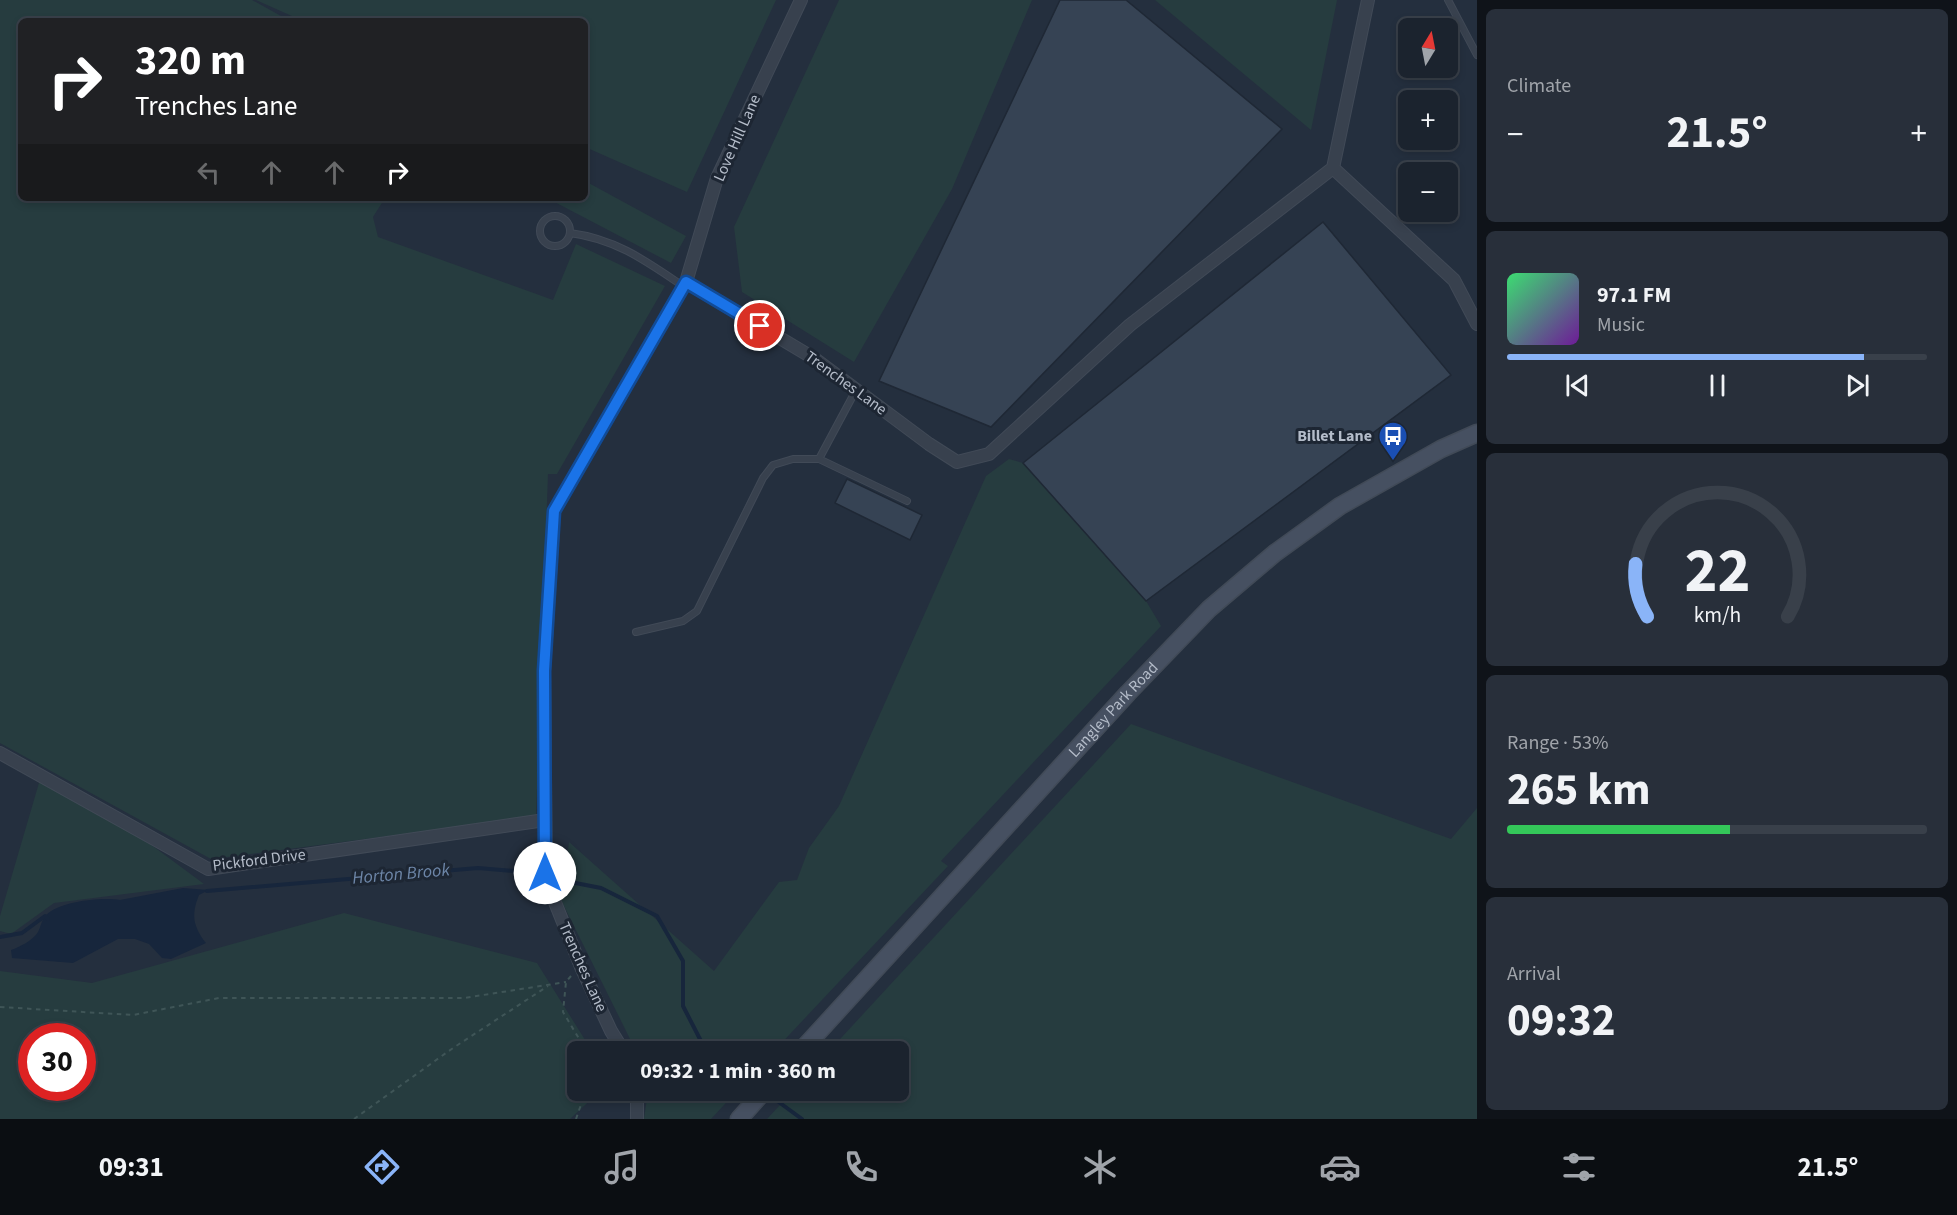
<!DOCTYPE html>
<meta charset="utf-8">
<style>
:root{--surface:#1b232e;--page:#282f3a;--text:#f1f3f6;--muted:#a0a4aa;--line:#39404a;--accent:#8ab4f8}
body{margin:0;font-family:"Source Sans 3",sans-serif;background:var(--page);color:var(--text);height:100vh;display:flex;flex-direction:column;font-size:22px;white-space:nowrap}
*{box-sizing:border-box;margin:0}
p{font-size:20px;color:var(--muted)}
.icon{flex:none;width:33px;height:33px;fill:none;stroke:currentColor;stroke-width:2;stroke-linecap:round;stroke-linejoin:round}
.map{position:relative;flex:1;overflow:hidden}
.panel{display:flex;flex-direction:column;gap:9px;padding:9px;background:#0f1319;width:480px}
.panel>*{flex:none}
.top-card{position:absolute;left:18px;top:18px;width:570px;height:183px;border-radius:9px;box-shadow:0 3px 9px #0003,0 0 0 2px var(--line);background:#202124;color:#fff;overflow:hidden}
.needle{width:39px;rotate:10deg}
.buttons{position:absolute;left:1398px;top:18px;display:grid;gap:12px}
.buttons a{display:grid;place-items:center;width:60px;height:60px;border-radius:9px;background:var(--surface);box-shadow:0 3px 9px #0003,0 0 0 2px var(--line);font-size:30px}
.speed{position:absolute;left:18px;top:1023px;display:flex;gap:12px;font-size:30px;font-weight:700;text-align:center}
.speed>*{display:grid;place-content:center;width:78px;height:78px;border-radius:50%;background:var(--surface);box-shadow:0 3px 9px #0003,0 0 0 2px var(--line);line-height:1}
.speed .limit{border:9px solid #d22;background:#fff;color:#111}
.pin{position:absolute;display:grid;place-items:center;width:51px;height:51px;color:#fff;margin:-26px;border:3px solid #fff;border-radius:50%;box-shadow:0 2px 6px #0007}
.me{position:absolute;width:66px;margin:-33px;rotate:0deg;stroke-linejoin:round;filter:drop-shadow(0 0 4px #0008)}
.turn{display:flex;align-items:center;gap:21px;height:126px;padding:0 18px;font-size:27px}
.turn .icon{width:78px;height:78px;stroke-width:2.5}
.turn b{display:block;font-size:42px;line-height:51px}
.lanes{display:flex;align-items:center;height:57px;padding:0 18px;background:#0003;justify-content:center;gap:30px;direction:ltr}
.lanes .off{opacity:.35}
.big{font-size:45px;font-weight:700;line-height:1.1}
.panel .card{flex:1;display:flex;flex-direction:column;justify-content:center;gap:9px;min-width:0;padding:0 21px;border-radius:9px;background:var(--page)}
.panel .dial{align-items:center;gap:0}
.dial svg{height:156px;overflow:visible;fill:none;stroke:var(--line);stroke-width:7;stroke-linecap:round;text-anchor:middle}
.dial text{fill:var(--text);stroke:none}
.song{display:flex;align-items:center;gap:18px}
.cover{width:72px;height:72px;border-radius:9px;background:linear-gradient(135deg,hsl(140 70% 55%),hsl(280 70% 35%))}
.played{height:6px;border-radius:3px;background:linear-gradient(90deg,var(--accent) 85%,var(--line) 85%)}
.keys{display:flex;justify-content:space-around;direction:ltr}
.heat{display:flex;justify-content:space-between;align-items:center;font-size:33px;direction:ltr}
.charge{height:9px;border-radius:4px;background:linear-gradient(90deg,#34c759 53%,var(--line) 0)}
.trip{position:absolute;left:567px;top:1041px;width:342px;height:60px;border-radius:9px;background:var(--surface);box-shadow:0 3px 9px #0003,0 0 0 2px var(--line);font-weight:700;line-height:60px;text-align:center}
.tabs{display:flex;height:96px;justify-content:space-around;align-items:center;background:#0b0e12;color:var(--muted)}
.tabs .icon{width:42px;height:42px}
.tabs .current{color:var(--accent)}
.tabs b{font-size:27px;color:var(--text)}
main{display:flex;flex:1;min-height:0}
.map>svg:first-child{display:block}
.green{fill:#263c3f;fill-rule:evenodd}
.water{fill:#17263c}
.lines{fill:none;stroke-linecap:round;stroke-linejoin:round}
.stream{stroke:#17263c;stroke-width:4}
.building{fill:#364354;stroke:#1f2835;stroke-width:1.5}
.service-casing{stroke:#414a57;stroke-width:8}
.minor-casing{stroke:#414a57;stroke-width:14}
.secondary-casing{stroke:#414a57;stroke-width:19}
.path{stroke:#3f5557;stroke-width:2;stroke-dasharray:4.5 4.5;stroke-linecap:butt}
.service{stroke:#38414e;stroke-width:6}
.minor{stroke:#38414e;stroke-width:12}
.secondary{stroke:#465061;stroke-width:16}
.route-casing{stroke:#114b97;stroke-width:15}
.route{stroke:#1a73e8;stroke-width:10}
.labels{text-anchor:middle;dominant-baseline:central;stroke-width:6;stroke-linejoin:round;paint-order:stroke}
.street-label{font-size:16px;fill:#b4bcc9;stroke:#1d2633}
.poi-label{font-size:16px;font-weight:bold;fill:#b4bcc9;stroke:#1d2633;text-anchor:end}
.water-label{font-size:18px;font-style:italic;fill:#6d86a8;stroke:#1d2633}
</style>
<main>
<div class="map">
<svg width="1477" height="1119" viewBox="0 0 1477 1119">
<rect width="100%" height="100%" fill="#242f3e"/>
<path class="green" d="M0 0H252L290 21H21V198H385L373 217 378 237 553 300 576 244 665 286 557 474H548L536 817 211 859 0 743Z
M256 0H776L687 192 585 147V21H303Z
M839 0H1032L952 189 854 362 742 292 734 227Z
M1155 0H1337L1311 130Z
M585 181 686 236 671 263 547 198H585Z
M1009 459 1023 463 1146 601 1161 626 941 861 948 866 774 1051H636L561 900 569 842 714 971 779 882 797 880 809 848 839 806 986 476Z
M1131 724 1451 839 1477 808V1119H767L793 1091 898 1090V1052L829 1051Z
M41 776 150 844 204 884 54 903 11 934 0 931V916Z
M344 913 537 963 592 1051 578 1052V1090L600 1091 570 1119H0V971L92 983ZM32 1036H82V1088H32Z
M648 1091V1090L737 1091 711 1119H644Z"/>
<path class="water" d="M183 888 209 890 199 895C191 915 193 926 206 943L171 959 162 958 149 944 135 939H118L73 963 12 958 11 950C20 947 33 940 38 932 41 926 42 919 46 915 61 901 102 897 120 900Z"/>
<g class="lines">
<path class="stream" d="M550 878 601 888 657 916 683 961V1006L703 1045 711 1052
M207 891 478 868 514 871 542 876
M0 937 22 933 45 916 48 919
M776 1100 802 1119"/>
</g>
<path class="building" d="M1060 0H1126L1282 129 991 427 879 381Z
M1323 222 1451 375 1146 601 1023 463Z
M847 479 922 515 910 540 835 503Z"/>
<g class="lines">
<g class="service-casing">
<path id="service" d="M1448 0 1477 55
M540 231a15 15 0 1 1 30 0a15 15 0 1 1-30 0Z
M570 233C616 239 646 261 683 286
M856 390 819 459 907 501
M636 632 683 621 697 611 763 478 773 465 793 459H819"/>
</g>
<g class="minor-casing">
<path id="minor" d="M1333 168 1454 280 1477 324
M1333 168 1368 0
M686 282 815 359 929 444 957 462 989 454 1130 325 1333 168
M0 753 208 869 545 820
M624 1052 611 1031 581 967 546 880 544 671 554 511 686 282 717 178 801 0
M637 1119V1090"/>
</g>
<g class="secondary-casing">
<g id="secondary">
<path id="s1" d="M800 1052 1128 693 1209 609 1275 553 1340 506 1441 449 1477 433"/>
<path d="M739 1119 765 1090"/>
</g>
</g>
<path class="path" d="M571 976 566 982 563 1012 587 1052
M0 1007 133 1015 219 998H464L566 982
M354 1119 453 1048 548 986
M576 1119 586 1090"/>
<use href="#service" class="service"/>
<use href="#minor" class="minor"/>
<use href="#secondary" class="secondary"/>
</g>
<g class="lines">
<g class="route-casing">
<path id="route" d="M545 873 544 671 554 511 686 282 760 326"/>
</g>
<use href="#route" class="route"/>
</g>
<defs>
<g id="bus-pin" transform="scale(1.5)"><path d="M0 17L-7.5 6A9.5 9.5 0 1 1 7.5 6Z" fill="#1a4fb4" stroke="#1d2633"/><path d="M-5-6H5V4H4V6H2V4H-2V6H-4V4H-5ZM-3.5-4V0h7V-4ZM-3.5 1.2v1.5H-2V1.2ZM2 1.2v1.5H3.5V1.2Z" fill="#fff"/></g>
</defs>
<g fill-rule="evenodd">
<use href="#bus-pin" x="1393" y="436"/>
</g>
<g class="labels">
<g class="street-label">
<text transform="translate(737 138) rotate(-66)">Love Hill Lane</text>
<text transform="translate(846 383) rotate(36)">Trenches Lane</text>
<text stroke="none"><textPath href="#s1" startOffset="464">Langley Park Road</textPath></text>
<text transform="translate(259 860) rotate(-7)">Pickford Drive</text>
<text transform="translate(583 967) rotate(66)">Trenches Lane</text>
</g>
<g class="poi-label">
<text x="1372" y="436">Billet Lane</text>
</g>
<g class="water-label">
<text transform="translate(401 874) rotate(-5)">Horton Brook</text>
</g>
</g>
</svg>
<div class="buttons">
<a><svg class="needle" viewBox="-14 -14 28 28"><path d="M0-13l5 13h-10z" fill="#e53935"/><path d="M0 13l5-13h-10z" fill="#a0a4aa"/></svg></a>
<a>+</a>
<a>−</a>
</div>
<div class="speed"><div class="limit">30</div></div>
<div class="pin" style="left:760px;top:326px;background:#d93025"><svg class="icon" aria-label="arrive" viewBox="0 0 24 24"><path d="M6 21V4h12l-3 4 3 4H6"/></svg></div>
<svg class="me" style="left:545px;top:873px" viewBox="-20 -20 40 40"><circle r="19" fill="#fff"/><path d="M0-13L10 11 0 6-10 11z" fill="#1a73e8"/></svg>
<div class="trip">09:32 · 1 min · 360 m</div>
<div class="top-card">
<div class="turn"><svg class="icon" aria-label="right" viewBox="0 0 24 24"><path d="M7 20v-9h11M14 6l5 5-5 5"/></svg><div><b>320 m</b>Trenches Lane</div></div>
<div class="lanes"><svg class="icon off" aria-label="left" viewBox="0 0 24 24"><path d="M17 20v-9H6M10 6l-5 5 5 5"/></svg><svg class="icon off" aria-label="ahead" viewBox="0 0 24 24"><path d="M12 20V5M6 11l6-6 6 6"/></svg><svg class="icon off" aria-label="ahead" viewBox="0 0 24 24"><path d="M12 20V5M6 11l6-6 6 6"/></svg><svg class="icon" aria-label="right" viewBox="0 0 24 24"><path d="M7 20v-9h11M14 6l5 5-5 5"/></svg></div>
</div>
</div>
<section class="panel">
<div class="card"><p>Climate</p>
<div class="heat"><a>−</a><b class="big">21.5°</b><a>+</a></div>
</div>
<div class="card">
<div class="song"><i class="cover"></i><div><b>97.1 FM</b><p>Music</p></div></div>
<div class="played"></div>
<div class="keys"><svg class="icon" aria-label="previous" viewBox="0 0 24 24"><path d="M18 5L8 12l10 7zM5 5v14"/></svg><svg class="icon" aria-label="pause" viewBox="0 0 24 24"><path d="M8 5v14M16 5v14"/></svg><svg class="icon" aria-label="next" viewBox="0 0 24 24"><path d="M6 5l10 7-10 7zM19 5v14"/></svg></div>
</div>
<div class="card dial"><svg viewBox="0 0 100 80">
<path d="M14 69A42 42 0 1 1 86 69"/>
<path d="M14 69A42 42 0 0 1 8 42" stroke="#8ab4f8"/>
<text x="50" y="56" font-size="32" font-weight="700">22</text>
<text x="50" y="72" font-size="11">km/h</text>
</svg></div>
<div class="card"><p>Range · 53%</p><b class="big">265 km</b><div class="charge"></div></div>
<div class="card"><p>Arrival</p><b class="big">09:32</b></div>
</section>
</main>
<nav class="tabs">
<b>09:31</b>
<svg class="icon current" aria-label="directions" viewBox="0 0 24 24"><path d="M12 3l9 9-9 9-9-9zM9 14v-3h6M13 9l2 2-2 2"/></svg>
<svg class="icon" aria-label="music" viewBox="0 0 24 24"><path d="M9 18V5l10-2v13"/><circle cx="6" cy="18" r="3"/><circle cx="16" cy="16" r="3"/></svg>
<svg class="icon" aria-label="phone" viewBox="0 0 24 24"><path d="M5 4h4l2 5-3 2q2 4 5 5l2-3 5 2v4C11 20 4 13 5 4z"/></svg>
<svg class="icon" aria-label="climate" viewBox="0 0 24 24"><path d="M12 3v18M4 7l16 10M4 17L20 7"/></svg>
<svg class="icon" aria-label="car" viewBox="0 0 24 24"><path d="M5 17H2v-5l4-1 3-4h7l3 4 3 1v5h-3M9 17h6M6 11h13"/><circle cx="7" cy="17" r="2"/><circle cx="17" cy="17" r="2"/></svg>
<svg class="icon" aria-label="filters" viewBox="0 0 24 24"><path d="M4 7h16M4 17h16"/><circle cx="9" cy="7" r="2"/><circle cx="15" cy="17" r="2"/></svg>
<b>21.5°</b>
</nav>
